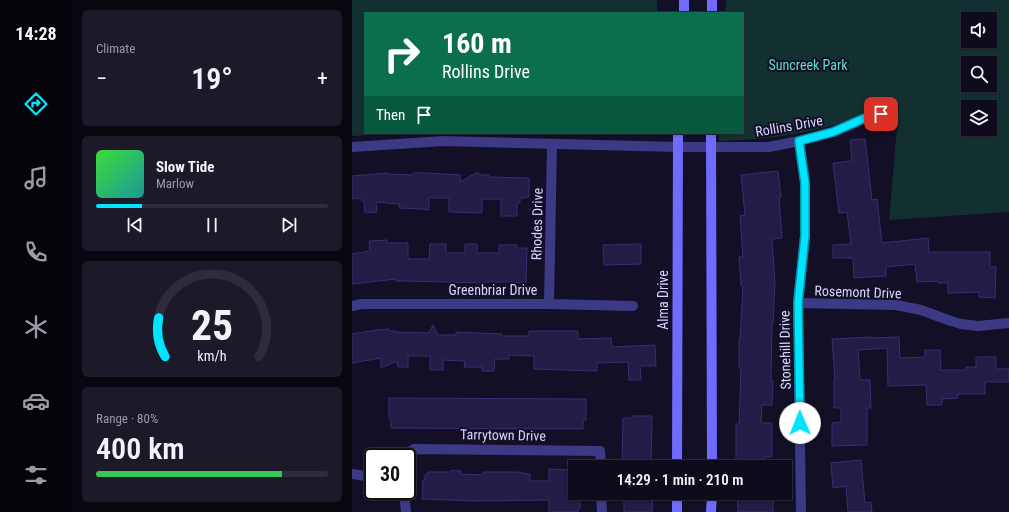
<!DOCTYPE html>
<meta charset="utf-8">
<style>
:root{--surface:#0e0b1c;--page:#1c1929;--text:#f1f3f6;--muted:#9b9ba3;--line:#2e2b3b;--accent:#00e5ff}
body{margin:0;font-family:"Roboto Condensed",sans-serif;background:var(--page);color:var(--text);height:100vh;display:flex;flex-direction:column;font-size:15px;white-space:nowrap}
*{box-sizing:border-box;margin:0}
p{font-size:13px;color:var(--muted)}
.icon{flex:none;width:22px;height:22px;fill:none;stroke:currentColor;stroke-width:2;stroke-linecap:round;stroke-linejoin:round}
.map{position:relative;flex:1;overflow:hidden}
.drawer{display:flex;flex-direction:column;gap:10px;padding:10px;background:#08060f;width:280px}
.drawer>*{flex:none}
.hud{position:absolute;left:12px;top:12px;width:380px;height:122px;border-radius:0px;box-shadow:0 1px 3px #0004,0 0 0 1px var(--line);background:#0b6e4f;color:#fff;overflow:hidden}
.buttons{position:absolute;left:609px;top:12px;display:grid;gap:8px}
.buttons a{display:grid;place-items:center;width:36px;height:36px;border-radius:0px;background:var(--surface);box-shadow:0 1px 3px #0004,0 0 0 1px var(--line);font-size:20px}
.speed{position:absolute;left:12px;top:448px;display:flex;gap:8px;font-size:20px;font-weight:700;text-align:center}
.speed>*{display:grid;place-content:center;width:52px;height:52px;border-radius:50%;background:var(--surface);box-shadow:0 1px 3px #0004,0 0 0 1px var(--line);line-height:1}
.speed .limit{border:2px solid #111;border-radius:6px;background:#fff;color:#111}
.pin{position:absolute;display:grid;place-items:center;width:34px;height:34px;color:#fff;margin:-17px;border-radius:8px;box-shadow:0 2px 6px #0006}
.me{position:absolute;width:44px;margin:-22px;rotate:359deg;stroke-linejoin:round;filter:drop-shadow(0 0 3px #0008)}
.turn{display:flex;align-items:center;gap:14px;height:84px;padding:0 12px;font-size:18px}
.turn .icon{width:52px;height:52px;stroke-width:2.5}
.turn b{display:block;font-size:28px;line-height:34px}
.then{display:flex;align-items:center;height:38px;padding:0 12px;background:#0003;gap:8px;font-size:15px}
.big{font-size:30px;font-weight:600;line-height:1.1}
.drawer .tile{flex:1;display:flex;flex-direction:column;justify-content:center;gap:6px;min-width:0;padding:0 14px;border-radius:6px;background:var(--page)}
.drawer .dial{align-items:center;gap:0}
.dial svg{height:104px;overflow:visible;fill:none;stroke:var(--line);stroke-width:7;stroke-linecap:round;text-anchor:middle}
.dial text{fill:var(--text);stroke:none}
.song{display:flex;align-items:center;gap:12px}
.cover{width:48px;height:48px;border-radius:6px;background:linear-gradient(135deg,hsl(120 70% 55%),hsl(180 70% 35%))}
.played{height:4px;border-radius:2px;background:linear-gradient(90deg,var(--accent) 20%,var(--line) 20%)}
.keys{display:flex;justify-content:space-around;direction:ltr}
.heat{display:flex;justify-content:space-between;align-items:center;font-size:22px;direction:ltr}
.charge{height:6px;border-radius:3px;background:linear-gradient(90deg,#34c759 80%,var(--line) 0)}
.trip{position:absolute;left:216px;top:460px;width:224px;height:40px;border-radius:0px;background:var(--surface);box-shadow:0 1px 3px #0004,0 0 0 1px var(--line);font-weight:600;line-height:40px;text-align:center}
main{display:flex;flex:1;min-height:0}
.tab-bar{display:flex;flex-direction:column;width:72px;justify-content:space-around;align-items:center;background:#06040b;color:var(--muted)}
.tab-bar .icon{width:28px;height:28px}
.tab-bar .selected{color:var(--accent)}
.tab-bar b{font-size:18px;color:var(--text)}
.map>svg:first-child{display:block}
.green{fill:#12302f;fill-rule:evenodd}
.building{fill:#241b47;stroke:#3b2d73}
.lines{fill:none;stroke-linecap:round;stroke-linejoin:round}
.minor{stroke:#3d3a85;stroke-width:10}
.secondary{stroke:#6f6bff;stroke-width:10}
.route-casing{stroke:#0095a6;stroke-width:10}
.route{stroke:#00e5ff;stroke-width:7}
.labels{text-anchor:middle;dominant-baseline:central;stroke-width:4;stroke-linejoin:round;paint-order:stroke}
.park-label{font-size:14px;fill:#5fe0c0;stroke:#130f26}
.street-label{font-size:14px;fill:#d9d4ff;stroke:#130f26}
</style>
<main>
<nav class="tab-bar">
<b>14:28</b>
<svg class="icon selected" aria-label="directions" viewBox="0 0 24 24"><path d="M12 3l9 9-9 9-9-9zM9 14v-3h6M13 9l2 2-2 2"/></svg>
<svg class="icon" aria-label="music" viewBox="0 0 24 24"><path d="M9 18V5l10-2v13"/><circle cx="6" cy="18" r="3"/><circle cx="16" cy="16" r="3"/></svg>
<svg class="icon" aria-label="phone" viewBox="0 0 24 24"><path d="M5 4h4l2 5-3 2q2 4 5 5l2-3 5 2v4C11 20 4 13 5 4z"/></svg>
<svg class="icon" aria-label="climate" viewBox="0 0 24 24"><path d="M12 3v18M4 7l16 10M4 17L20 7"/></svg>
<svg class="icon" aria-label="car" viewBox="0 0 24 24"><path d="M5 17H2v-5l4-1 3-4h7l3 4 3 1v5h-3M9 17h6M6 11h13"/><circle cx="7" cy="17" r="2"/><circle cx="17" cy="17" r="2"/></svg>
<svg class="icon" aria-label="filters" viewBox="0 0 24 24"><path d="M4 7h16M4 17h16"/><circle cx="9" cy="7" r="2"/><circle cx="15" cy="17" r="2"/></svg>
</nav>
<section class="drawer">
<div class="tile"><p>Climate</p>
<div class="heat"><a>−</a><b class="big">19°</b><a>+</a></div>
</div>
<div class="tile">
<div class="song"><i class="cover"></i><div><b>Slow Tide</b><p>Marlow</p></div></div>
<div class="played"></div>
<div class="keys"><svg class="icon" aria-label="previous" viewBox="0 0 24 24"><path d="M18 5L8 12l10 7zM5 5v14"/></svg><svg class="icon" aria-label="pause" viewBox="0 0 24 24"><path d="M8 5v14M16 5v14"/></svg><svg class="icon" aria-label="next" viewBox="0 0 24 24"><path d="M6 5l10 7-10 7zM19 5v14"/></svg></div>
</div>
<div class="tile dial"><svg viewBox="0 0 100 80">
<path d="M14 69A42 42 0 1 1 86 69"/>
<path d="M14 69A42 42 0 0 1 9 39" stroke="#00e5ff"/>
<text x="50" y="56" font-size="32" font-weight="700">25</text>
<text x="50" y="72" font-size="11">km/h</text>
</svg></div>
<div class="tile"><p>Range · 80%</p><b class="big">400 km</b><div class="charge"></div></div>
</section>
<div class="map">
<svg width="657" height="512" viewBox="0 0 657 512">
<rect width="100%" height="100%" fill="#130f26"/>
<path class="green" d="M0 0H305V13H13V133H57L0 136Z
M374 0H657V212L537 220 547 104C522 112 496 122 471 128 437 137 402 140 367 141V133H391V13H374ZM616 19H638V41H616ZM616 63H638V85H616ZM616 107H638V129H616Z"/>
<path class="building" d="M513 139 520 200 525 199 530 243 576 238 577 252H638V267H644L643 298 627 297V292L596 293V283H586V281L565 282 563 264 534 267V276L502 278 501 258H481V245L499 244 495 212 487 213 481 163 500 161 498 140Z
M426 171 429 197 427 198 430 238 420 239 423 282 421 323H420L419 381H421L420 405H410L409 423H420V457H413V467H384V424H387L389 368H387V339H388L391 286H389L387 257H391L388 216 393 215 389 175Z
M36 173V174L61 175V173H77L108 175V182L124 173H127L130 175H137V177L177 178V197L168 198V202L165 204V216H149V199H130V213L97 212V198H77V210L68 209 47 208V204L24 202 25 212 13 213 12 201H10V198L0 199V176Z
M35 240V243H56V259H77L78 244H94V253H113V244H125V253H147V245H165V248H175L174 283 158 282H133V283L52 281H44V279L0 284V254L18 251 17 241Z
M289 244V264L252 265 251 245Z
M81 325 86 335H104V332L124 333 150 334V336H177V331H226V339L259 338 260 347 303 345 304 366H288L289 380H277L276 362 245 363V371L182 369V356L157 355V359H143L142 371H130V367H112L113 361 91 360V370H78V356H56V367H46L45 361 29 368V358L0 363V334L24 330 37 329V331H44V332L77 333Z
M520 337 521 338 547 337 548 358 573 357V350H588L589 370H614V367H624V357H644V369H657V382H633V394H606V398L590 399V405H575L574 385 536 386 535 348 506 350 508 380H518L519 408H515V445L480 446V423L489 422V408H482V380H483L480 339Z
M37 398 234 399V420H231V429L39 428V419H37Z
M280 416H300L299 467H270L271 418H280Z
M509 460 513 503 519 502 520 512H496L494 486 481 488 479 463Z
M197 469 217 470V472H223V493H227V498H228V509H226V512H197V500L124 501 70 499 71 480H73V475H75L76 472H99V470L109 471V474L131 475V472H166L169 473 178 474V481H197Z
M272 493H301L300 512H272Z
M385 493H421V512H386Z"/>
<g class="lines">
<path class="minor" d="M447 141 453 183V236L446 303 449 512
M0 147 92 141 325 147H417L447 141 481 132 520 115 529 114 537 121
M446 303 544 305 569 310 596 320 609 324 626 326 657 323
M197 304 200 144
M0 306 9 304H197L281 306
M52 457 55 453 62 449 248 451 249 467
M0 474 13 476
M52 491 54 512
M249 493 250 512"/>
<path class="secondary" d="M332 13V0
M360 13V0
M359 133 360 467
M325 467 326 133
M325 512V493
M359 512 360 493"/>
</g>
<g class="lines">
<g class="route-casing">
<path id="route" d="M448 423 446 303 453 236V183L447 141 481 132 520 115 529 114"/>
</g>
<use href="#route" class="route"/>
</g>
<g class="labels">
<g class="park-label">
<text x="456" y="65">Suncreek Park</text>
</g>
<g class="street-label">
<text transform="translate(437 126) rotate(-10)">Rollins Drive</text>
<text transform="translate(185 224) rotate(-89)">Rhodes Drive</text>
<text x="141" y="290">Greenbriar Drive</text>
<text transform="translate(506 292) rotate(2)">Rosemont Drive</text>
<text transform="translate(311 300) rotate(-90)">Alma Drive</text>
<text transform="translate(433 350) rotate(-91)">Stonehill Drive</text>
<text transform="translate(151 435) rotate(1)">Tarrytown Drive</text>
</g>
</g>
</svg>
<div class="buttons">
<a><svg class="icon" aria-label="sound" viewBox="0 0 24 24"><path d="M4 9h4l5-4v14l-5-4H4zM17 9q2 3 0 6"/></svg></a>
<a><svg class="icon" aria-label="search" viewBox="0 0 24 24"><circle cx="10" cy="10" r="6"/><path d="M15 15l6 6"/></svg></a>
<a><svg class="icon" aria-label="layers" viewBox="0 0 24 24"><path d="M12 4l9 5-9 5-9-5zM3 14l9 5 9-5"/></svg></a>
</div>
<div class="speed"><div class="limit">30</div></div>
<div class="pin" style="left:529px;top:114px;background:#d93025"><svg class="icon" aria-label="arrive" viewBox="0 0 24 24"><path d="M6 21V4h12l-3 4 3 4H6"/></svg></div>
<svg class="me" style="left:448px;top:423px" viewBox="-20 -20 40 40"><circle r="19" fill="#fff"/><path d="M0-13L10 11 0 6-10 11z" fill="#00e5ff"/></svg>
<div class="trip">14:29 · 1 min · 210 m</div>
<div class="hud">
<div class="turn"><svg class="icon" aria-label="right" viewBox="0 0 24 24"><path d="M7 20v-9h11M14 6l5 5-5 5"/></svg><div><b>160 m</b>Rollins Drive</div></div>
<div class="then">Then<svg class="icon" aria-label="arrive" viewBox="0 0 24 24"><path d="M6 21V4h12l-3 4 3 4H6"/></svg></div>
</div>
</div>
</main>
